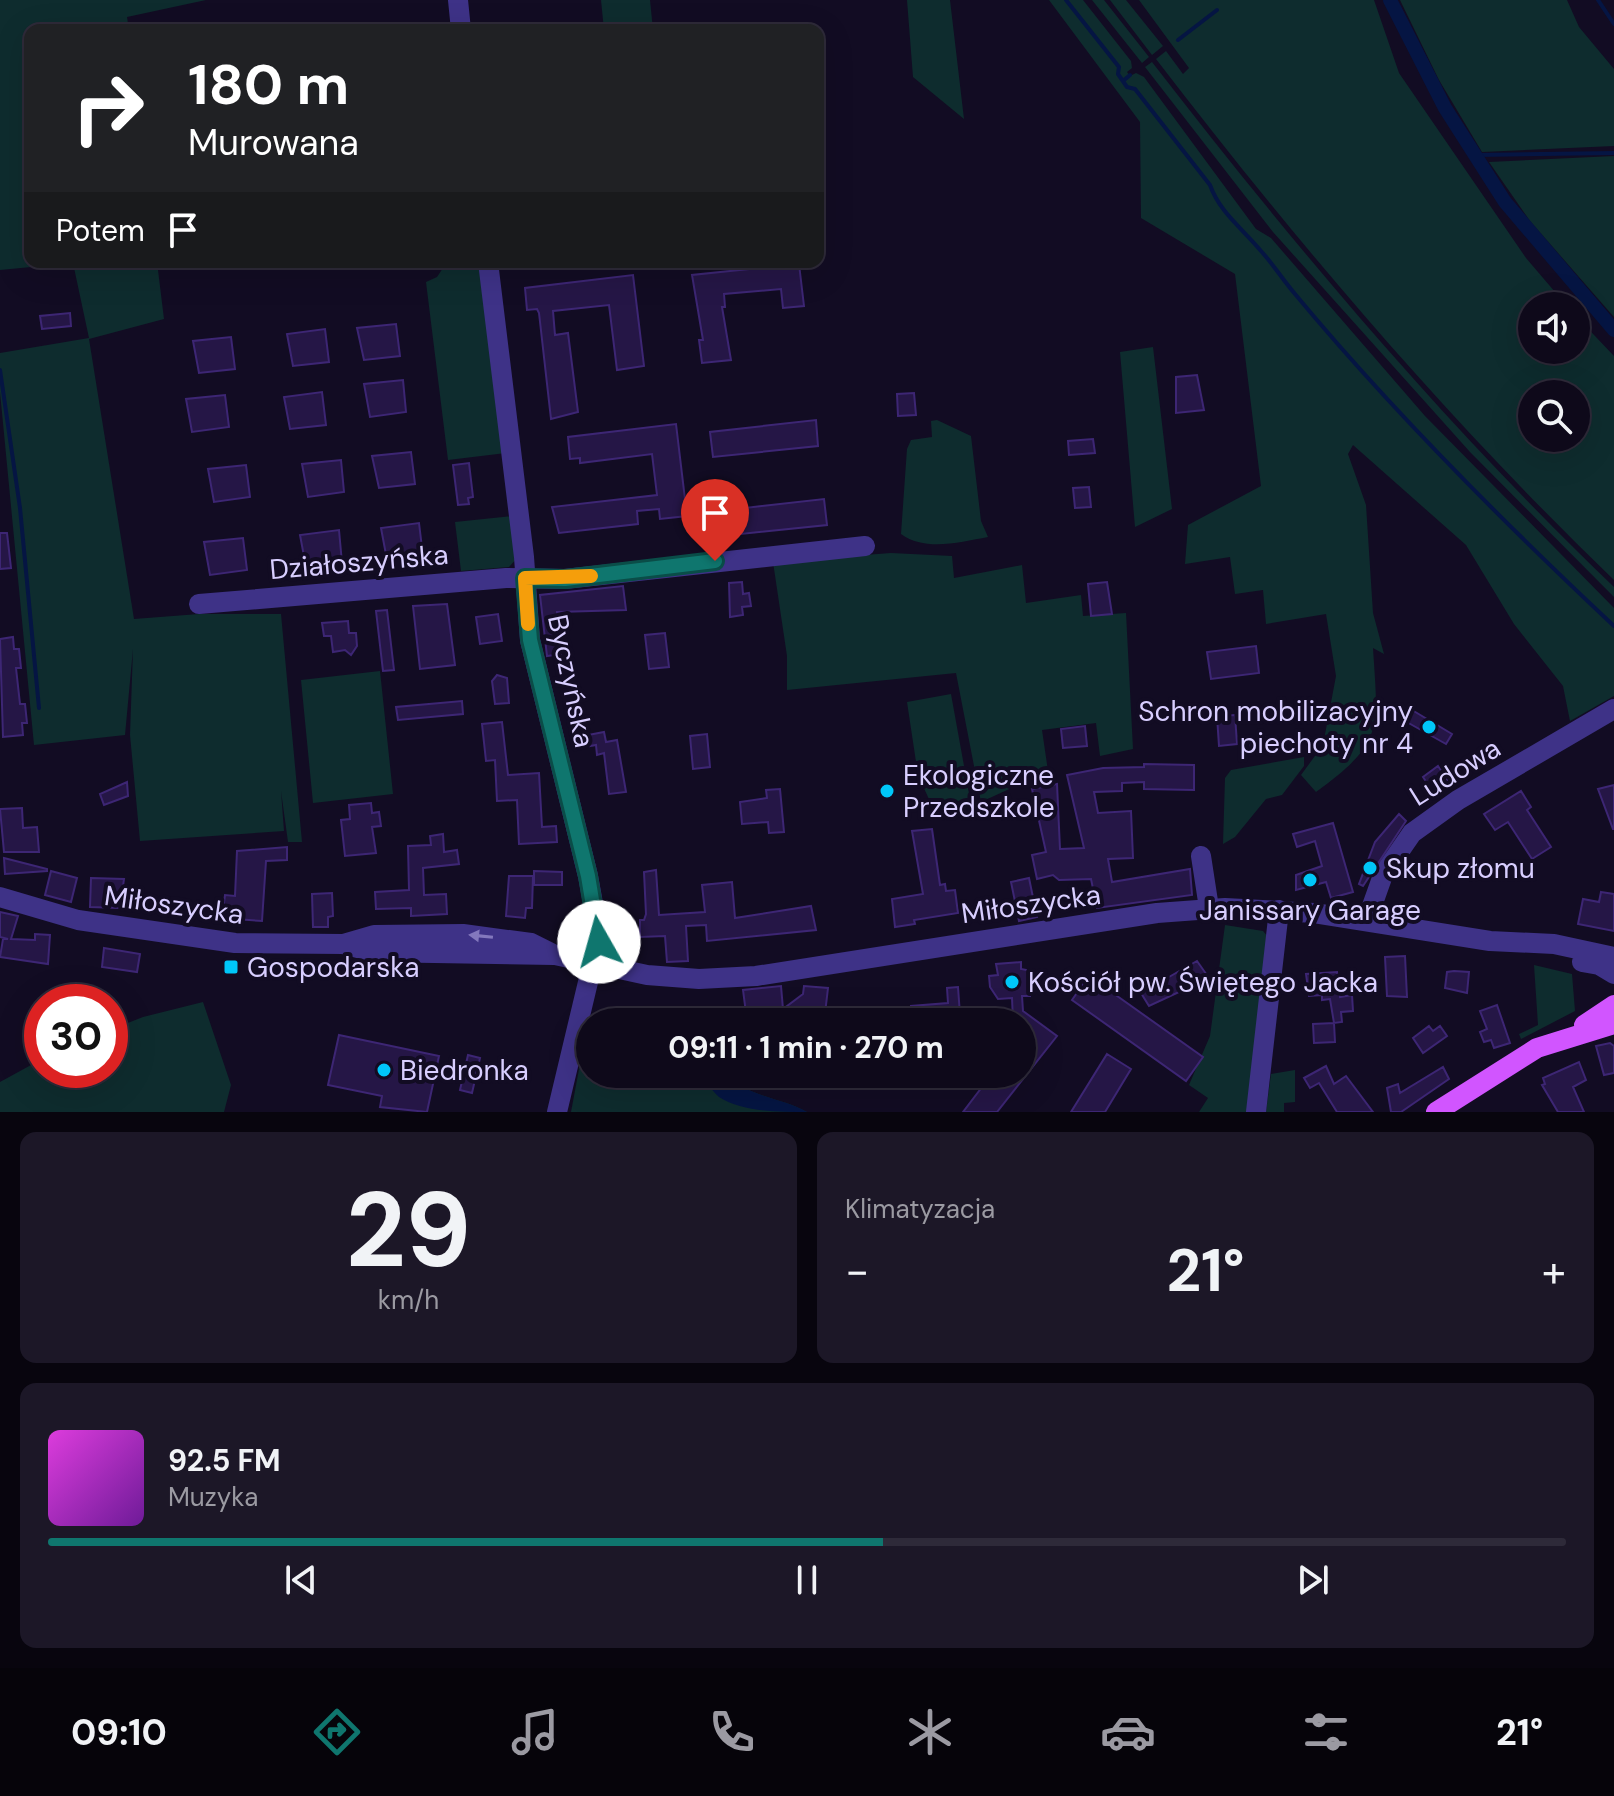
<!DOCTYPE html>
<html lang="pl">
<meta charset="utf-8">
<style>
:root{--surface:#0e091a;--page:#1c1727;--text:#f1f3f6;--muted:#9b9aa2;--line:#2e2a39;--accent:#0f766e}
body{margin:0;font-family:"DM Sans",sans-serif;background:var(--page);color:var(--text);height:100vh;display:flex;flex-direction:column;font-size:30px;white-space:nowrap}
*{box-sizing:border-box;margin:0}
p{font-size:26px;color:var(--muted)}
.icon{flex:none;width:44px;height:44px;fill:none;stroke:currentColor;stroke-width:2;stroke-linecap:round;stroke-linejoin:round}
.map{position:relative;height:1112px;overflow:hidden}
.drawer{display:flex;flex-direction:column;gap:20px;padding:20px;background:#08050e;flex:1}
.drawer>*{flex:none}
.guide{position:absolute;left:24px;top:24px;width:800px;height:244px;border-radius:16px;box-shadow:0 8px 32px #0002,0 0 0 2px var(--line);background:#202124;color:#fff;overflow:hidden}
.fabs{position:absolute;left:1518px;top:292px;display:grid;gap:16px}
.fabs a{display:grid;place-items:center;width:72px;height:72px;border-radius:50%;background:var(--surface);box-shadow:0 8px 32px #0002,0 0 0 2px var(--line);font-size:40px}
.speed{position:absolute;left:24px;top:984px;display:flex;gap:16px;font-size:40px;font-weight:700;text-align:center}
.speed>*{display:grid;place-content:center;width:104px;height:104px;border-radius:50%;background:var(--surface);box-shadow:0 8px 32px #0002,0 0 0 2px var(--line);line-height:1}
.speed .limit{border:12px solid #d22;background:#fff;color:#111}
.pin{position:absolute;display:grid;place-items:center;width:68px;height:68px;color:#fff;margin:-82px -34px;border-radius:50% 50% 50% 0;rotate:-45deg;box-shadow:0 0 8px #0007}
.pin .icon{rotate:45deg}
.me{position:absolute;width:88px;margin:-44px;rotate:353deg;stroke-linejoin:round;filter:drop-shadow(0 0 6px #0008)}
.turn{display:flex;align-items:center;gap:28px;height:168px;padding:0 32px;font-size:36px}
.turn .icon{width:104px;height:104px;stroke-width:2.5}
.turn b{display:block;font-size:56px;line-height:68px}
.then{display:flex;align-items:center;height:76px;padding:0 32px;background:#0003;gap:16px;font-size:30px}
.big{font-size:60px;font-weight:700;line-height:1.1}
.drawer .card{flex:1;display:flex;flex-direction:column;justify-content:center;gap:12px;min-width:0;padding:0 28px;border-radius:16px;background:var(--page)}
.drawer .dial{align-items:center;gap:0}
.dial b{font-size:104px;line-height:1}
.song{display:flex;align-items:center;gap:24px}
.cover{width:96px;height:96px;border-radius:12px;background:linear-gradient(135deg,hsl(300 70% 55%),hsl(280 70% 35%))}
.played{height:8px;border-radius:4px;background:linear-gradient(90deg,var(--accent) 55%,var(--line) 55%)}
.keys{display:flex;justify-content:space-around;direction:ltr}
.heat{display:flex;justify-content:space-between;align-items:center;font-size:44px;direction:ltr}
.drawer .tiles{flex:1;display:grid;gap:20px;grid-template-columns:1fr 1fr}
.card:last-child{grid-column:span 2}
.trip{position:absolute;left:576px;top:1008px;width:460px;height:80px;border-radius:40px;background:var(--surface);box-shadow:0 8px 32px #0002,0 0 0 2px var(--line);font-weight:700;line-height:80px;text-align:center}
.dock{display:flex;height:128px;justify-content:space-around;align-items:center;background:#06040a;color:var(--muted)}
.dock .icon{width:56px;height:56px}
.dock .on{color:var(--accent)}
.dock b{font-size:36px;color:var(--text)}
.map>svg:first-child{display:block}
.green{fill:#0e2c2e;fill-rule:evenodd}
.water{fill:#051543}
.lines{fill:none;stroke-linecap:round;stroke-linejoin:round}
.stream{stroke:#051543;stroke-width:4}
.canal{stroke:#051543;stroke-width:14}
.building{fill:#251646;stroke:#3d2674;stroke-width:2}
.minor{stroke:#3e3287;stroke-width:20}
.major{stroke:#d155ff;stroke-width:20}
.oneway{fill:#8378bd}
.route-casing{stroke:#0a4d48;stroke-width:20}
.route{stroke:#0f766e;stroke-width:14}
.slow{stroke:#f59e0b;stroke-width:14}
.poi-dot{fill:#00c7f9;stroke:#120c23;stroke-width:3}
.labels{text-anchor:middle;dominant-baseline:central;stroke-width:8;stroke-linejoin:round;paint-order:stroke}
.street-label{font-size:28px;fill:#d8ceff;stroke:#120c23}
.poi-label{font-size:28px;fill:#d8ceff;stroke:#120c23;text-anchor:start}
</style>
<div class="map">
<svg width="1614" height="1112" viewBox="0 0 1614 1112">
<rect width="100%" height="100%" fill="#120c23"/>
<path class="green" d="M0 0H206L127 17 129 30H30V262H157L164 319 89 339 134 619 199 614H281L302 842H288L281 791 284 831 140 841 130 735 133 649 125 735 34 745 0 392V353L89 338 73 263 0 270Z
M601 0H650L653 30H604Z
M907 0H950L964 119 913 77Z
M1049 0H1083L1131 61 1132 68 1127 72 1130 76 1136 73 1144 77 1256 229 1271 238 1425 416 1614 608V696L1570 721 1563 686 1514 624 1466 545 1353 445 1348 454 1366 505 1373 613 1384 654 1373 648C1378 728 1385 742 1316 792L1301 775 1323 745 1336 676 1326 614 1266 624 1263 590 1235 594 1230 557 1185 564 1188 525 1261 486 1235 274 1141 218 1140 122Z
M1092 0H1104L1149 57 1142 63Z
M1110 0H1126L1163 46 1152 55Z
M1139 0H1374L1399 73 1526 258 1567 306H1532V350H1576V316L1614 356V580C1447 419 1297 243 1156 59L1166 51 1183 74 1189 68ZM1532 394H1576V438H1532Z
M1400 0H1567L1579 27 1614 69V146L1482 152 1439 80Z
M1152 62C1295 247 1445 425 1614 587V597L1470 452 1273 232 1145 67Z
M1614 156V317L1530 221 1489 162Z
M467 263 483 269 506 453 448 460 426 282 437 277 443 268Z
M1153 347 1172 509 1135 527 1120 352Z
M937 420 971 436 981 521 988 537C960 542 926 552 901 534L907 449 911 440 932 437 931 421Z
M513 516 518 557 509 567 461 571 455 522Z
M891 553 952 556 954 578 1022 565 1026 603 1081 595 1083 616 1126 613 1133 749 1100 756 1096 723 1042 730 1048 771 981 802 956 673 787 690V656L773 562Z
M380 671 393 794 313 803 301 680Z
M951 694 970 799 933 808 918 775 907 702Z
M1304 757V766L1282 795 1266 799 1235 837 1223 844 1225 778 1231 770Z
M1225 925 1263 931 1268 937 1248 1112H1199L1208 1098 1189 1085 1210 1036Z
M1534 965 1572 974 1575 1011 1521 1039 1519 1034 1538 1025Z
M203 1002 231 1085 224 1112H0V1082L42 1059V1070H110V1030L143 1017Z
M590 1047V1074H729C745 1097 781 1097 807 1112H571L583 1048Z
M1295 1070V1102L1284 1103V1112H1266L1271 1074Z"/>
<path class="water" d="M697 1074H729C745 1097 781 1097 807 1112 778 1112 742 1112 719 1097 711 1090 707 1081 697 1074Z"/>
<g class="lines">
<path class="stream" d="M1066 0 1119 67 1118 74 1127 87 1135 89 1210 185C1220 213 1243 229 1261 251 1273 264 1283 280 1295 294 1393 412 1502 521 1614 626
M1598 0 1614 24
M1178 40 1217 10
M1123 81 1130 75
M1477 155 1614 153
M0 370 20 508 39 708"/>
<path class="canal" d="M1390 0 1445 108 1505 202 1614 330"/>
</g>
<path class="building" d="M799 264 804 306 783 308 781 289 724 294 725 307H722L731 360 702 363 699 340H703L692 275Z
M633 275 644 366 617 370 609 305 553 311 555 335 568 333 578 412 551 419 539 313 537 309 527 310 525 288Z
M70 313 71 326 42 329 40 316Z
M396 324 400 356 364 360 357 328Z
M325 329 329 362 293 366 287 334Z
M231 337 235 369 199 373 193 341Z
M1197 375 1204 410 1176 413V377Z
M403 380 406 412 370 417 364 384Z
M322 392 326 425 290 429 284 397Z
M914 393 916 415 898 416 897 394Z
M225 395 229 427 192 432 186 399Z
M816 420 818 446 713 457 710 432Z
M676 424 687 516 660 519 659 509 637 511 638 524 559 533 552 507 657 495 652 454 580 463V458L570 459 568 437Z
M1093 439 1095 453 1069 455 1068 441Z
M411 452 415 484 379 488 372 456Z
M341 460 344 492 308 497 302 464Z
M469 463 473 497 468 498 469 504 458 505 453 465Z
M246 465 250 497 214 502 208 469Z
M1089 487 1091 507 1075 508 1073 488Z
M824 499 827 525 722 536 719 511Z
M419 523 423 556 387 560 381 528Z
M339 530 342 563 306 567 300 535Z
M0 533H7L11 568 0 569Z
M243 538 247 570 210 575 204 542Z
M742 582 743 594 749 593 751 606 742 607 743 615 730 617 729 583Z
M1107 582 1112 614 1091 616 1088 584Z
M623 586 626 610 557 612 561 654 547 656 540 595Z
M447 604 455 665 420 669 413 606Z
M387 610 394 670 383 671 376 611Z
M498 614 502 641 480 644 476 617Z
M348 621 349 633H356L357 646 351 655 345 650 333 652 331 636H324L322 623Z
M665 633 669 667 649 669 645 635Z
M13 637 14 649H19L21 668H16L20 704H25L27 723H22L23 735 3 737 0 639Z
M1256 646 1259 673 1211 679 1207 652Z
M497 675 507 678 509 703 495 704 492 681Z
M462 701 463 714 398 720 396 707Z
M1412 710 1452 734 1446 744 1405 721Z
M1235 715 1237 744 1219 746 1217 716Z
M502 722 508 775 539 773 542 827 556 826 557 842 519 844 517 800 497 801 495 760 486 761 482 724Z
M1085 726 1087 746 1063 748 1061 729Z
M604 732 606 742 617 740 626 792 609 794 604 753 597 755 596 745 590 746 588 735Z
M707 734 710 767 693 769 690 736Z
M1276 736 1278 749 1251 750 1250 739Z
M1144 764 1194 765V790L1144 789V782L1122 783V791L1094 792 1098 813 1131 811 1133 858 1108 859 1112 882 1190 869 1192 895 1097 908 1091 879 1059 880 1053 875 1037 879 1032 855 1046 852 1032 789 1057 784 1060 849 1084 848 1067 775 1103 768 1144 767Z
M1438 766 1449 782 1433 792 1423 777Z
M127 782 128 796 104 805 100 794Z
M1614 785V829H1613L1598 789Z
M780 789 784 832 769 833 768 822 742 824 740 802 767 798 766 790Z
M1521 791 1531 807 1527 810 1551 847 1532 859 1508 822 1495 830 1484 814Z
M371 803 372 813 379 812 381 826 372 827 376 853 345 856 341 820 350 819 349 805Z
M22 808 23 828 37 827 39 852H4L0 809Z
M1399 814 1406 821 1363 886 1359 884 1375 842Z
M1333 823 1353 892 1331 898 1326 882 1296 890V875L1322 866 1315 841 1297 847 1293 834Z
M932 829 940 885 945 884 946 891 955 890 958 913 914 920 915 924 895 927 892 899 923 894 912 831Z
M443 834 444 852 457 850 459 864 423 868 424 895 446 894 447 914 411 916V908L376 909 375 892 409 890 408 846 431 845 430 836Z
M287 847V860L266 861 262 921 222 918 225 895 235 896 237 851Z
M4 858 47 869V871L5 874Z
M656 870 659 915 705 912 702 885 732 882 735 918 811 906 816 930 707 941 706 925 686 926 688 961 667 962 665 936 640 937V920H644L646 914 644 872Z
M51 871 77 878 71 902 45 895Z
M534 871 562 872V885H534Z
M509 876H533L532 908H526L525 918 506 916Z
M91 878 124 879 120 908 90 907Z
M1029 878 1037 917 1019 921 1011 882Z
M1601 892 1614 894V931L1578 924 1583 899 1599 902Z
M332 893 333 916 328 917V927H313L312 894Z
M0 912 18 916 11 939 35 940V934L50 935 48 964 0 957 3 939H8L0 937Z
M104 948 140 954 137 972 102 967Z
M1405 956 1407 997 1387 996 1385 957Z
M1197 961 1209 978 1149 1006 1141 993Z
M1021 962V969L1032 971 1034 985H1029L1030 996H1022L1023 1011 1057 1036 997 1112H963L992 1074H1022V1021H1013L1012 998 998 999 990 987 989 976 998 975 996 964Z
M1454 971 1469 972 1467 993 1445 988 1447 972Z
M1337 972 1340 997 1352 995 1353 1011 1341 1012 1342 1022 1334 1023 1330 999 1322 1000V995L1309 996 1306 974Z
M1089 976 1203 1057 1186 1081 1072 1000Z
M781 986 783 1009 803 994 804 986 828 988 824 1022H800L802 1008 746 1013 743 990Z
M958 987 960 1015 912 1022 911 1006 948 1003 947 988Z
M1497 1005 1510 1043 1494 1048 1491 1040 1484 1042 1480 1032 1487 1029 1480 1011Z
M1334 1023 1335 1042 1314 1043 1313 1024Z
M1429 1026 1433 1031 1440 1026 1447 1036 1423 1053 1413 1038Z
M339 1035 439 1056 427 1112 380 1107 382 1096 328 1085Z
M1610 1043 1614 1046V1073L1604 1075 1596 1046Z
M1107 1054 1131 1069 1105 1112H1071Z
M468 1055 480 1058 472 1093 460 1090Z
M1579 1062 1586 1080 1573 1087 1584 1112H1558L1542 1085 1545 1084 1543 1078Z
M1326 1066 1334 1084 1346 1076 1373 1112H1337L1319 1083 1310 1088 1304 1078Z
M1443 1067 1449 1079 1401 1112H1391L1387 1088 1398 1084 1400 1093Z"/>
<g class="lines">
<path class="minor" d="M458 0 461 30
M488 262 524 557 530 640 588 876 599 936 557 1112
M199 604 506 578 565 579 865 546
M1201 856 1209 908
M0 897 78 920 235 943 343 944 374 935 463 934 531 943 555 955 647 975 699 979 756 976 1157 913 1225 908 1314 913 1490 941 1554 944 1614 957
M1367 920 1383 875 1412 833 1458 800 1614 709
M343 944 373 952 554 955
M1582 962 1599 965 1614 974
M1256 1112 1279 910"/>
<path class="major" d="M1584 1025 1614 1005
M1436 1112 1537 1048 1614 1024"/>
</g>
<defs><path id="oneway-solid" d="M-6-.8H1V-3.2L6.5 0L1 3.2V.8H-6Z" transform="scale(2)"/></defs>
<use class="oneway" href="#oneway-solid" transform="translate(481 936) rotate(-174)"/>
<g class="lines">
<g class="route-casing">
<path id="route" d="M599 942 588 876 530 640 525 578 565 579 715 561"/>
</g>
<use href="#route" class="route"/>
<path class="slow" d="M528 624 525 578 591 576"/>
</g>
<g class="poi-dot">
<circle cx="1429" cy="727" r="8"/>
<circle cx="887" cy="791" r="8"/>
<circle cx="1370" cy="868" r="8"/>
<circle cx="1310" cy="880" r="8"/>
<rect x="223" y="959" width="16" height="16" rx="4"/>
<circle cx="1012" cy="982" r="8"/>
<circle cx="384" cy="1070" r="8"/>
</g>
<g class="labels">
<g class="street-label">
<text transform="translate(359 562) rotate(-5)">Działoszyńska</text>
<text transform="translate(571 681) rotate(78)">Byczyńska</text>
<text transform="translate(1455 772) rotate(-32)">Ludowa</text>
<text transform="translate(1031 904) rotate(-8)">Miłoszycka</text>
<text transform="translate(174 905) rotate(8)">Miłoszycka</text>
</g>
<g class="poi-label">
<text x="1413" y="711" text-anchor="end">Schron mobilizacyjny<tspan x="1413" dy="32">piechoty nr 4</tspan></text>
<text x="903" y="775">Ekologiczne<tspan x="903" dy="32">Przedszkole</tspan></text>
<text x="1386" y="868">Skup złomu</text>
<text x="1310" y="910" text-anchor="middle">Janissary Garage</text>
<text x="247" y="967">Gospodarska</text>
<text x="1028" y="982">Kościół pw. Świętego Jacka</text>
<text x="400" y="1070">Biedronka</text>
</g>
</g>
</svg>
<div class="fabs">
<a><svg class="icon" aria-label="sound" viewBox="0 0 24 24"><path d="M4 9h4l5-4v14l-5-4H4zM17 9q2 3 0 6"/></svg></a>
<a><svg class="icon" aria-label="search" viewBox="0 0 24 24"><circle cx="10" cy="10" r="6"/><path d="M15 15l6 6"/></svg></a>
</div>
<div class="speed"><div class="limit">30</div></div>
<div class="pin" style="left:715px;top:561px;background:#d93025"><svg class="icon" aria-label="arrive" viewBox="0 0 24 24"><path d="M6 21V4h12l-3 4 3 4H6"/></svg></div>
<svg class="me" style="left:599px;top:942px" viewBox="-20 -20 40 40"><circle r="19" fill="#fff"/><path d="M0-13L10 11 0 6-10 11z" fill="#0f766e"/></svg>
<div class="trip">09:11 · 1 min · 270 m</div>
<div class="guide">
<div class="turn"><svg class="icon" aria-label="right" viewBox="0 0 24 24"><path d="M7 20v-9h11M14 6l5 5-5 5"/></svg><div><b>180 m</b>Murowana</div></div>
<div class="then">Potem<svg class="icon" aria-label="arrive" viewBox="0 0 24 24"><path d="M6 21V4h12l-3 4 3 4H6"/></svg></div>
</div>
</div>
<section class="drawer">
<div class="tiles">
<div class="card dial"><b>29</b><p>km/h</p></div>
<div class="card"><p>Klimatyzacja</p>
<div class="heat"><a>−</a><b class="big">21°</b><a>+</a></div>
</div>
<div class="card">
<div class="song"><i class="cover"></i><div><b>92.5 FM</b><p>Muzyka</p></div></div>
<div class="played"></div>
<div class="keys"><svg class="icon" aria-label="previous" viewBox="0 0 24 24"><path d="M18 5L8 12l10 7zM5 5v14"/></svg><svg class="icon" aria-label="pause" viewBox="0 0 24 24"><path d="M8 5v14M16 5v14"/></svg><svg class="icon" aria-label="next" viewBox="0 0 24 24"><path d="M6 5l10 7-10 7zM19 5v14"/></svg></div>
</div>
</div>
</section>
<nav class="dock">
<b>09:10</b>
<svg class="icon on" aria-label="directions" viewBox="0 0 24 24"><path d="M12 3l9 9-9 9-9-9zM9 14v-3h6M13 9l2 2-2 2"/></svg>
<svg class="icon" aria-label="music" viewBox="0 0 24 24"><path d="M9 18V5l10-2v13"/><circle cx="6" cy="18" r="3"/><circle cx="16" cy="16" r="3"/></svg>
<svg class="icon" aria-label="phone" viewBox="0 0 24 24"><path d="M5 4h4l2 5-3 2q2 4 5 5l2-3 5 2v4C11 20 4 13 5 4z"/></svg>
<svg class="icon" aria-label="climate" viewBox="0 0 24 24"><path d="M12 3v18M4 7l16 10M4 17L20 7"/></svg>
<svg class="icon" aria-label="car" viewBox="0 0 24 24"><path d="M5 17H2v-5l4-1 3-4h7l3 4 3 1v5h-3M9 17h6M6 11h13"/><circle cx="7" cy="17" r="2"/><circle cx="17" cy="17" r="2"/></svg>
<svg class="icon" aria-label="filters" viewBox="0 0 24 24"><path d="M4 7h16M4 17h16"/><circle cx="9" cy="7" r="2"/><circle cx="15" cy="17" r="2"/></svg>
<b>21°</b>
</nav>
